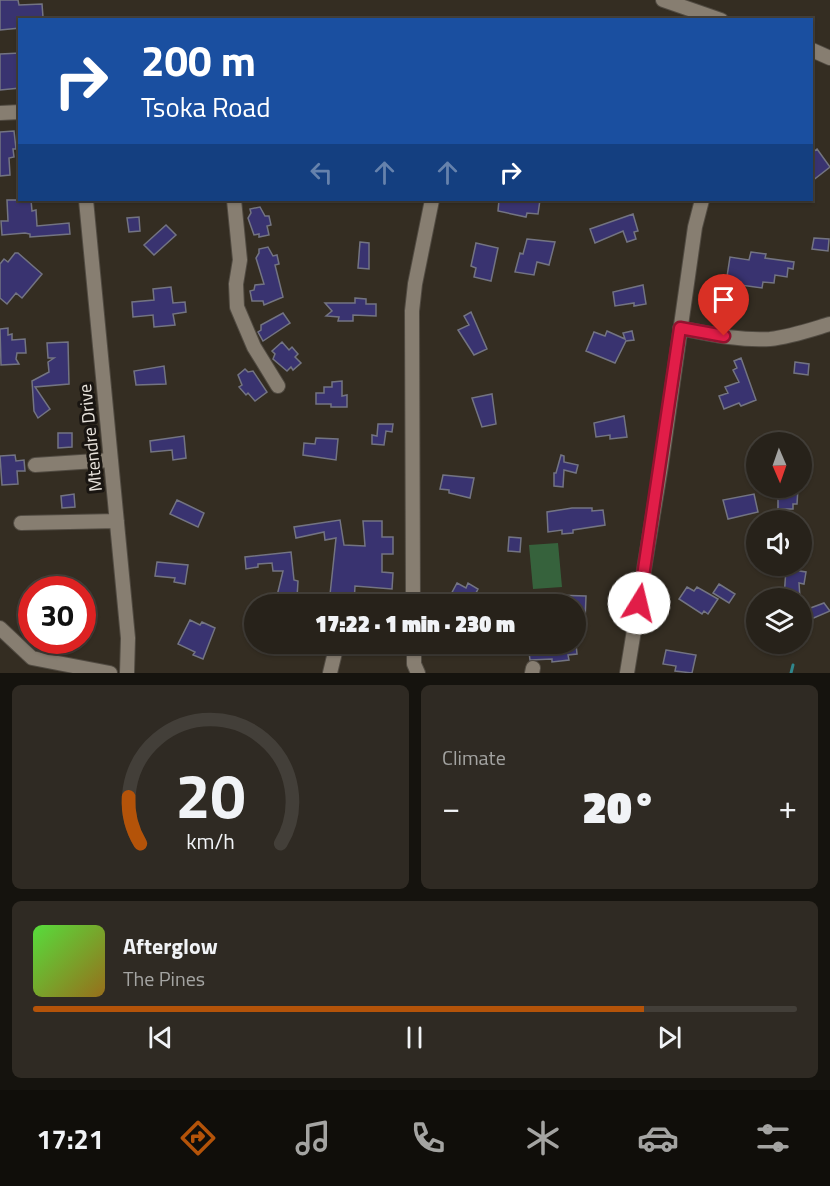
<!DOCTYPE html>
<meta charset="utf-8">
<style>
:root{--surface:#27221a;--page:#2f2a23;--text:#f1f3f6;--muted:#a4a4a2;--line:#433f39;--accent:#b45309}
body{margin:0;font-family:"Titillium Web",sans-serif;background:var(--page);color:var(--text);height:100vh;display:flex;flex-direction:column;font-size:22px;white-space:nowrap}
*{box-sizing:border-box;margin:0}
p{font-size:20px;color:var(--muted)}
.icon{flex:none;width:33px;height:33px;fill:none;stroke:currentColor;stroke-width:2;stroke-linecap:round;stroke-linejoin:round}
.map{position:relative;height:673px;overflow:hidden}
.details{display:flex;flex-direction:column;gap:12px;padding:12px;background:#15130e;flex:1}
.details>*{flex:none}
.top-card{position:absolute;left:18px;top:18px;width:795px;height:183px;border-radius:0px;box-shadow:0 2px 4px #0004,0 0 0 2px var(--line);background:#1a4fa0;color:#fff;overflow:hidden}
.needle{width:39px;rotate:178deg}
.tools{position:absolute;left:746px;top:432px;display:grid;gap:12px}
.tools a{display:grid;place-items:center;width:66px;height:66px;border-radius:50%;background:var(--surface);box-shadow:0 2px 4px #0004,0 0 0 2px var(--line);font-size:30px}
.speed{position:absolute;left:18px;top:576px;display:flex;gap:12px;font-size:30px;font-weight:700;text-align:center}
.speed>*{display:grid;place-content:center;width:78px;height:78px;border-radius:50%;background:var(--surface);box-shadow:0 2px 4px #0004,0 0 0 2px var(--line);line-height:1}
.speed .limit{border:9px solid #d22;background:#fff;color:#111}
.pin{position:absolute;display:grid;place-items:center;width:51px;height:51px;color:#fff;margin:-62px -26px;border-radius:50% 50% 50% 0;rotate:-45deg;box-shadow:0 0 6px #0007}
.pin .icon{rotate:45deg}
.me{position:absolute;width:66px;margin:-33px;rotate:9deg;stroke-linejoin:round;filter:drop-shadow(0 0 4px #0008)}
.turn{display:flex;align-items:center;gap:21px;height:126px;padding:0 24px;font-size:27px}
.turn .icon{width:78px;height:78px;stroke-width:2.5}
.turn b{display:block;font-size:42px;line-height:51px}
.lanes{display:flex;align-items:center;height:57px;padding:0 24px;background:#0003;justify-content:center;gap:30px;direction:ltr}
.lanes .off{opacity:.35}
.big{font-size:45px;font-weight:800;line-height:1.1}
.details .card{flex:1;display:flex;flex-direction:column;justify-content:center;gap:9px;min-width:0;padding:0 21px;border-radius:9px;background:var(--page)}
.details .dial{align-items:center;gap:0}
.dial svg{height:156px;overflow:visible;fill:none;stroke:var(--line);stroke-width:7;stroke-linecap:round;text-anchor:middle}
.dial text{fill:var(--text);stroke:none}
.song{display:flex;align-items:center;gap:18px}
.cover{width:72px;height:72px;border-radius:9px;background:linear-gradient(135deg,hsl(110 70% 55%),hsl(40 70% 35%))}
.played{height:6px;border-radius:3px;background:linear-gradient(90deg,var(--accent) 80%,var(--line) 80%)}
.keys{display:flex;justify-content:space-around;direction:ltr}
.heat{display:flex;justify-content:space-between;align-items:center;font-size:33px;direction:ltr}
.details .tiles{flex:1;display:grid;gap:12px;grid-template-columns:1fr 1fr}
.card:last-child{grid-column:span 2}
.trip{position:absolute;left:244px;top:594px;width:342px;height:60px;border-radius:30px;background:var(--surface);box-shadow:0 2px 4px #0004,0 0 0 2px var(--line);font-weight:800;line-height:60px;text-align:center}
.menu{display:flex;height:96px;justify-content:space-around;align-items:center;background:#100e0a;color:var(--muted)}
.menu .icon{width:42px;height:42px}
.menu .selected{color:var(--accent)}
.menu b{font-size:27px;color:var(--text)}
.map>svg:first-child{display:block}
.green{fill:#36623c}
.lines{fill:none;stroke-linecap:round;stroke-linejoin:round}
.stream{stroke:#30868c;stroke-width:3}
.building{fill:#393370;stroke:#737482;stroke-width:1.5}
.minor-casing{stroke:#514b42;stroke-width:16}
.minor{stroke:#877e71;stroke-width:14}
.route-casing{stroke:#92132f;stroke-width:15}
.route{stroke:#e11d48;stroke-width:10}
.labels{text-anchor:middle;dominant-baseline:central;stroke-width:6;stroke-linejoin:round;paint-order:stroke}
.street-label{font-size:18px;fill:#e9e4dd;stroke:#191511}
</style>
<div class="map">
<svg width="830" height="673" viewBox="0 0 830 673">
<rect width="100%" height="100%" fill="#342d22"/>
<path class="green" d="M558 543 562 587 533 589 529 545Z"/>
<g class="lines">
<path class="stream" d="M791 673 793 665"/>
</g>
<path class="building" d="M0 0H18L19 5 42 4 43 17 20 19V28L0 30Z
M20 53V88L0 90V54Z
M14 131 16 149H13L14 157 9 158 10 175 0 176V132Z
M817 149 830 167 812 181V153Z
M7 200H31L32 211 36 210 37 226 69 223 70 234 30 237V234L25 233 2 235 1 221H8Z
M499 200H540L538 214 527 213 526 217 498 211Z
M260 207 265 216H269L271 225 267 226 269 235 259 237V234L254 235 248 218 251 213 250 209Z
M633 214 638 231 634 232 636 239 627 242 623 231 595 243 590 229Z
M139 217 140 231 129 232 127 218Z
M166 225 176 235 154 255 144 245Z
M814 238 829 239 828 251 812 249Z
M527 239 555 242 549 265 537 262 534 275 515 272 520 253 523 254Z
M360 242 369 243V269L358 268Z
M476 243 498 248 491 281 474 277 476 268 471 266Z
M268 247 273 256 277 255 279 264 275 265 283 297 264 305 263 301H252L250 291 254 290 255 285 264 284 256 258 259 253V249Z
M751 252 766 254 765 258 794 262 793 269 788 268 787 277 775 275 774 283 763 282 762 288 726 283 730 257 749 260Z
M15 253H18L42 274 22 298 16 293 7 304 0 298V264L4 259 8 262Z
M643 285 646 304 634 306V303L615 306 613 292Z
M171 287 173 303 185 302 186 312 173 314 175 325 154 327 153 315 133 317 132 302 154 300 153 289Z
M355 298 366 299V304H376V316L353 315V321H338L339 317 326 316 332 311 325 303H355Z
M471 312 487 349 474 355 458 330 469 325 464 316Z
M283 313 290 323 263 341 258 332 261 330V325Z
M8 328V335L12 334V340L25 339 26 353H17L16 359 19 364 1 365 0 329Z
M607 331 625 339 623 333 632 331 634 340 626 341 615 363 586 351 594 332 605 336Z
M68 342 69 384 35 387 50 409 38 418 34 411 32 381 49 372 48 362 54 358H48L47 343Z
M282 342 289 350 292 347 298 354 295 357 301 363 293 370 291 367 287 371 273 359 275 354 272 351Z
M741 358 756 400 741 406 739 403 724 409 719 396 728 393 725 387 739 382 733 370 737 368 734 361Z
M795 362 809 364 808 375 794 373Z
M164 366 166 384 136 385 134 371Z
M245 369 248 372 253 371 267 392 255 401 248 393 246 395 239 387 242 385 238 375Z
M342 381V396L347 395V407H331V404H316V393H324V387H332V382Z
M492 394 496 424 482 427 472 398Z
M624 416 627 437 610 439V435L596 437 594 423Z
M378 424H393L392 432 386 431 384 445 372 444V435L377 436Z
M58 433H72V447L58 448Z
M184 436 186 458 173 460 172 450 151 452 150 441Z
M316 438 338 439 336 460 303 455 304 443 315 444Z
M15 455 16 461 24 460 25 471H17L18 484 2 485 0 456Z
M561 455 564 456V462L578 465 576 473 564 470 563 487 554 486V473H556Z
M443 475 474 478 470 498 449 493V490L440 489Z
M778 488H798L797 504H793V509H778Z
M74 494 75 507 62 508 61 496Z
M754 494 758 512 728 519 723 500Z
M177 500 204 513 198 527 170 514Z
M572 508H592V511L603 510 605 525 573 530V533L562 534V530L548 532 547 512Z
M340 520 344 545 365 546 363 521H382V537H393V554H382V572L393 573 392 589 355 586 354 604H329L336 538 325 540 324 532 296 538 294 527Z
M509 537 521 538 520 552 508 551Z
M291 552 294 580 298 581 297 598 288 599 286 604H275L283 571H273L272 563 258 564V567L246 569 245 557Z
M157 562 188 565 185 584 174 582 175 578 155 576Z
M786 569 806 572 804 584 799 583 800 598H784Z
M457 583 466 588 468 583 478 589 476 593 500 604H457L448 600Z
M719 584 735 594 729 603 713 593Z
M687 587 694 591 697 587 718 599 708 614 704 611 702 614 679 599Z
M554 595 586 596 585 621 576 620V604H553Z
M824 603 830 611 809 620 805 610Z
M190 620 200 625 202 622 215 628 203 659 193 655 195 652 178 644Z
M528 644H576L577 654 568 655 569 660 552 662V659L530 660Z
M666 650 696 655 692 673 675 671 676 666 663 664Z"/>
<g class="lines">
<g class="minor-casing">
<path id="minor" d="M663 0 721 20
M812 50 830 58
M0 113 20 112
M86 200 128 638 127 673
M234 200 240 260 236 284 237 307 254 347 278 386
M680 328C710 334 740 341 770 339 790 337 810 330 830 324
M35 465 111 460
M21 523 117 521
M413 604 412 311 415 284 432 200
M0 628 32 658 110 673
M414 644V664L418 673
M330 673 337 644
M532 673 533 668
M627 673 661 466 695 227 702 200"/>
</g>
<use href="#minor" class="minor"/>
</g>
<g class="lines">
<g class="route-casing">
<path id="route" d="M639 603 680 328 724 336"/>
</g>
<use href="#route" class="route"/>
</g>
<g class="labels">
<g class="street-label">
<text transform="translate(90 438) rotate(-96)">Mtendre Drive</text>
</g>
</g>
</svg>
<div class="tools">
<a><svg class="needle" viewBox="-14 -14 28 28"><path d="M0-13l5 13h-10z" fill="#e53935"/><path d="M0 13l5-13h-10z" fill="#a4a4a2"/></svg></a>
<a><svg class="icon" aria-label="sound" viewBox="0 0 24 24"><path d="M4 9h4l5-4v14l-5-4H4zM17 9q2 3 0 6"/></svg></a>
<a><svg class="icon" aria-label="layers" viewBox="0 0 24 24"><path d="M12 4l9 5-9 5-9-5zM3 14l9 5 9-5"/></svg></a>
</div>
<div class="speed"><div class="limit">30</div></div>
<div class="pin" style="left:724px;top:336px;background:#d93025"><svg class="icon" aria-label="arrive" viewBox="0 0 24 24"><path d="M6 21V4h12l-3 4 3 4H6"/></svg></div>
<svg class="me" style="left:639px;top:603px" viewBox="-20 -20 40 40"><circle r="19" fill="#fff"/><path d="M0-13L10 11 0 6-10 11z" fill="#e11d48"/></svg>
<div class="trip">17:22 · 1 min · 230 m</div>
<div class="top-card">
<div class="turn"><svg class="icon" aria-label="right" viewBox="0 0 24 24"><path d="M7 20v-9h11M14 6l5 5-5 5"/></svg><div><b>200 m</b>Tsoka Road</div></div>
<div class="lanes"><svg class="icon off" aria-label="left" viewBox="0 0 24 24"><path d="M17 20v-9H6M10 6l-5 5 5 5"/></svg><svg class="icon off" aria-label="ahead" viewBox="0 0 24 24"><path d="M12 20V5M6 11l6-6 6 6"/></svg><svg class="icon off" aria-label="ahead" viewBox="0 0 24 24"><path d="M12 20V5M6 11l6-6 6 6"/></svg><svg class="icon" aria-label="right" viewBox="0 0 24 24"><path d="M7 20v-9h11M14 6l5 5-5 5"/></svg></div>
</div>
</div>
<section class="details">
<div class="tiles">
<div class="card dial"><svg viewBox="0 0 100 80">
<path d="M14 69A42 42 0 1 1 86 69"/>
<path d="M14 69A42 42 0 0 1 8 45" stroke="#b45309"/>
<text x="50" y="56" font-size="32" font-weight="700">20</text>
<text x="50" y="72" font-size="11">km/h</text>
</svg></div>
<div class="card"><p>Climate</p>
<div class="heat"><a>−</a><b class="big">20°</b><a>+</a></div>
</div>
<div class="card">
<div class="song"><i class="cover"></i><div><b>Afterglow</b><p>The Pines</p></div></div>
<div class="played"></div>
<div class="keys"><svg class="icon" aria-label="previous" viewBox="0 0 24 24"><path d="M18 5L8 12l10 7zM5 5v14"/></svg><svg class="icon" aria-label="pause" viewBox="0 0 24 24"><path d="M8 5v14M16 5v14"/></svg><svg class="icon" aria-label="next" viewBox="0 0 24 24"><path d="M6 5l10 7-10 7zM19 5v14"/></svg></div>
</div>
</div>
</section>
<nav class="menu">
<b>17:21</b>
<svg class="icon selected" aria-label="directions" viewBox="0 0 24 24"><path d="M12 3l9 9-9 9-9-9zM9 14v-3h6M13 9l2 2-2 2"/></svg>
<svg class="icon" aria-label="music" viewBox="0 0 24 24"><path d="M9 18V5l10-2v13"/><circle cx="6" cy="18" r="3"/><circle cx="16" cy="16" r="3"/></svg>
<svg class="icon" aria-label="phone" viewBox="0 0 24 24"><path d="M5 4h4l2 5-3 2q2 4 5 5l2-3 5 2v4C11 20 4 13 5 4z"/></svg>
<svg class="icon" aria-label="climate" viewBox="0 0 24 24"><path d="M12 3v18M4 7l16 10M4 17L20 7"/></svg>
<svg class="icon" aria-label="car" viewBox="0 0 24 24"><path d="M5 17H2v-5l4-1 3-4h7l3 4 3 1v5h-3M9 17h6M6 11h13"/><circle cx="7" cy="17" r="2"/><circle cx="17" cy="17" r="2"/></svg>
<svg class="icon" aria-label="filters" viewBox="0 0 24 24"><path d="M4 7h16M4 17h16"/><circle cx="9" cy="7" r="2"/><circle cx="15" cy="17" r="2"/></svg>
</nav>
